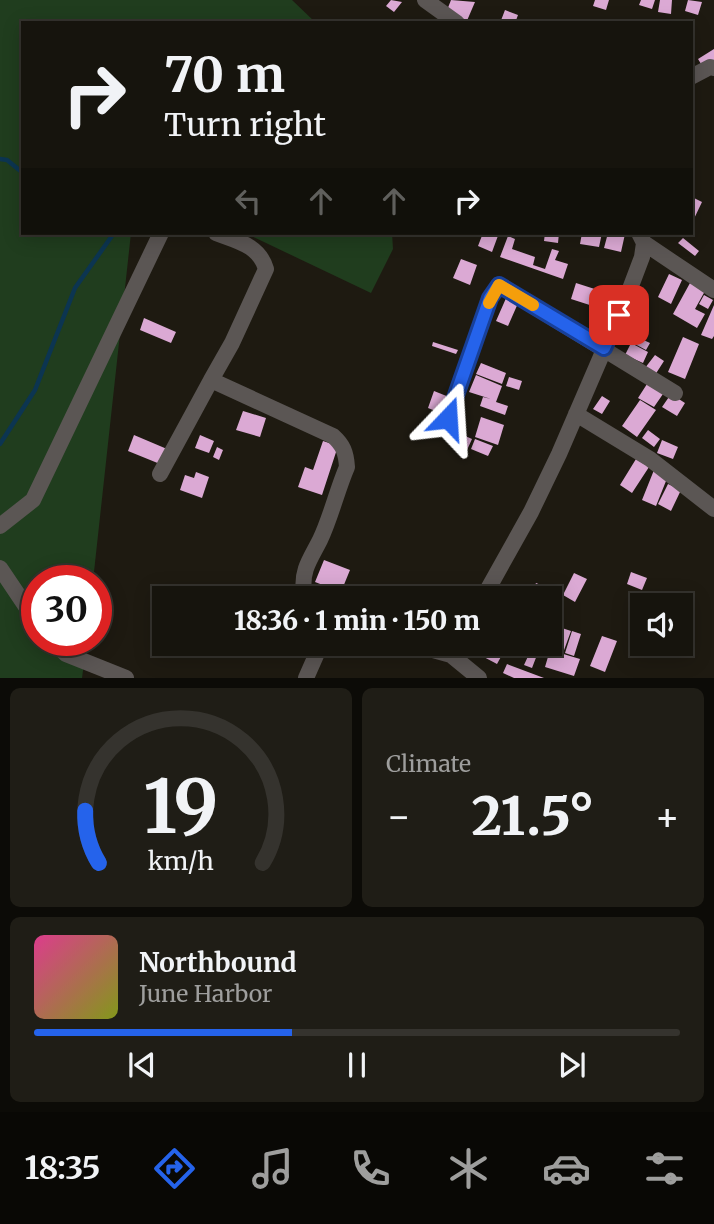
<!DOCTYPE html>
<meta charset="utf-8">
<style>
:root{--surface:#16140d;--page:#1f1d16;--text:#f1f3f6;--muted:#9e9e9d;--line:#35332e;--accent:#2563eb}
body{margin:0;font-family:Merriweather,serif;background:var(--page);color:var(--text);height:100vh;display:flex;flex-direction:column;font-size:26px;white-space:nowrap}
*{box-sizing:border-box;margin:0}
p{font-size:23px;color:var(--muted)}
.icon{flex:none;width:38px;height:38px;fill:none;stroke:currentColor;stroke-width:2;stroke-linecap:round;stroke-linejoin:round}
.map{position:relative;height:678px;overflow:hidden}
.side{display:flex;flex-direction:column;gap:10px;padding:10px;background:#0c0b07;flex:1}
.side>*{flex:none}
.banner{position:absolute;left:21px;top:21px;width:672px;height:214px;border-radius:0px;box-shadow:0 4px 18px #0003,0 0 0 2px var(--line);background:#16140d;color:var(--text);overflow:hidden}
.buttons{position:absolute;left:630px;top:593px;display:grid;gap:14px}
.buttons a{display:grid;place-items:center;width:63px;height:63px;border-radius:0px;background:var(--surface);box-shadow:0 4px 18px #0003,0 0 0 2px var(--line);font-size:35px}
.speed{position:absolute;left:21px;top:565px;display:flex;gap:14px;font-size:35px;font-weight:700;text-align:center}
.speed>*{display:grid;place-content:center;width:91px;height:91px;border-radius:50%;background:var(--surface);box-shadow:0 4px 18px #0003,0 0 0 2px var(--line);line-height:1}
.speed .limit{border:10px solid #d22;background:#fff;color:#111}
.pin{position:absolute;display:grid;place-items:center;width:60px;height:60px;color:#fff;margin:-30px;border-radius:14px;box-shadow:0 4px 10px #0006}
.me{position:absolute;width:77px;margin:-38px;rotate:20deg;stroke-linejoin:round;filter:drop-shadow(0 0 5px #0008)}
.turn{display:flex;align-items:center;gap:24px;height:147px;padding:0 28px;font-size:32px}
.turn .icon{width:91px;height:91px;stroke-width:2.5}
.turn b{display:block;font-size:49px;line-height:60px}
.lanes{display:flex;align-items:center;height:66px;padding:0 28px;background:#0003;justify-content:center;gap:35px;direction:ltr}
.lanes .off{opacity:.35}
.big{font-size:52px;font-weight:800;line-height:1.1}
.side .widget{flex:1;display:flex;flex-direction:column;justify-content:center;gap:10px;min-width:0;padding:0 24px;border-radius:10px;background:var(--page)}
.side .dial{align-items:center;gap:0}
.dial svg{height:182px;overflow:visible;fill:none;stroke:var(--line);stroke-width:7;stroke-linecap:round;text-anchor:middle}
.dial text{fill:var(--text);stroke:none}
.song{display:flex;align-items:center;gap:21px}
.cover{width:84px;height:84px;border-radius:10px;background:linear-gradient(135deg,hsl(330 70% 55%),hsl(70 70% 35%))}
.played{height:7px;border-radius:4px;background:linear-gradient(90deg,var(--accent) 40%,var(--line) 40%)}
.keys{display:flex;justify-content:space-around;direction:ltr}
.heat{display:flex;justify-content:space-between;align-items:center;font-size:38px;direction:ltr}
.side .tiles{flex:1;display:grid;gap:10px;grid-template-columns:1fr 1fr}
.widget:last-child{grid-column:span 2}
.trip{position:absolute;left:152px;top:586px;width:410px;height:70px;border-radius:0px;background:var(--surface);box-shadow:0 4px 18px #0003,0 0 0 2px var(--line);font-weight:800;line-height:70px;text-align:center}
.tabs{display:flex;height:112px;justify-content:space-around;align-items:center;background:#090805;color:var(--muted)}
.tabs .icon{width:49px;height:49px}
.tabs .active{color:var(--accent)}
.tabs b{font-size:32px;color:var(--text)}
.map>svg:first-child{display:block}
.green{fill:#203d1e}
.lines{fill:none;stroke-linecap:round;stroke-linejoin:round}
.stream{stroke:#0c3551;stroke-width:4.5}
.building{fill:#dba9d4}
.minor{stroke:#5b5654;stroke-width:16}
.route-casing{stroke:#184099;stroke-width:18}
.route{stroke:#2563eb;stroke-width:12}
.slow{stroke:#f59e0b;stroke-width:12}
</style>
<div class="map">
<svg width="714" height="678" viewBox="0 0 714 678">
<rect width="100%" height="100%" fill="#1e1a11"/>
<path class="green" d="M0 0H292L316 23H23V233H131L93 581H37V640L87 641 82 678H0Z
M245 233H392L393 249 371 293Z"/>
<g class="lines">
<path class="stream" d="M0 159 7 160 23 173
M0 444 35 390 75 288 114 233"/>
</g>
<path class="building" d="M391 0 402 2 394 12 386 6Z
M451 0 475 2 466 23H442Z
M595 0H609L606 10 593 6Z
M641 0H655L652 9 639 5Z
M660 0H672L671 14 658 12Z
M688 0 702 2 698 15 685 11Z
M505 10 518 15 515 23H500Z
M714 49V68L706 72 698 59Z
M694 198 702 202 691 225V205Z
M483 233H499L492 252 478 246Z
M545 233H559L558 243 544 241Z
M582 233H602L599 247 580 244Z
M608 233 625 234 621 252 604 248Z
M508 236 515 239 512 249 535 257 533 265 545 269 552 249 559 251 555 260 568 264 563 279 500 257Z
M683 238 699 251 695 256 678 243Z
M461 259 477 265 470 285 453 278Z
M669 274 682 280 671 304 658 297Z
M576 283 604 292 599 308 571 299Z
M690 283 705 291 695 309 705 314 697 328 673 314Z
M704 295 713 300 708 309 699 304Z
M507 296 519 301 508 326 496 321Z
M714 305V336L712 339 701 335Z
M144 318 176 332 171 343 140 330Z
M637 337 650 343 646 350 633 343Z
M683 337 699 344 685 379 668 372Z
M433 342 458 350 456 354 432 346Z
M631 343 648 352 643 363 625 355Z
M655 355 664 361 655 375 645 368Z
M481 363 506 373 502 384 476 374Z
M476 375 502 386 496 402 508 406 505 415 480 406 483 397 491 399 469 392Z
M509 377 522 381 519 390 506 386Z
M647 384 663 394 654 407 638 398Z
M434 391 454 399 448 416 428 408Z
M671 394 685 403 677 416 662 407Z
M602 396 610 401 602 414 593 409Z
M640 400 656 410 637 437 622 426Z
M243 411 266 418 260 437 236 430Z
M481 417 504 425 498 445 475 437Z
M648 430 660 439 654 447 642 438Z
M454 431 472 439 467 450 450 442Z
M134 435 167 449 160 464 128 451Z
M200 435 214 441 209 453 195 448Z
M475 439 493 446 488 456 471 449Z
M662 440 678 447 673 459 657 453Z
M323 441 338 446 322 495 298 487 305 467 313 470Z
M217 447 223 450 219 460 213 457Z
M636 459 649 467 632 493 620 485Z
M654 470 668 476 656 506 642 500Z
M196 472 209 477 202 498 180 490 185 475 194 478Z
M668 484 681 490 671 511 658 504Z
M324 560 350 570 341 592 315 582Z
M631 572 647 578 642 590 627 584Z
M574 573 587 579 575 602 563 595Z
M536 583 555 591 550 603V598H530Z
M379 587 405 596 404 598H375Z
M559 627 571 631 563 653 550 648Z
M572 631 581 634 574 656 565 653Z
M602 636 617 641 605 672 590 666Z
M464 644H508L497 664 463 646Z
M550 650 580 659 574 676 545 667Z
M530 652 537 655 532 668 524 665Z
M507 664 544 678H514L503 673Z"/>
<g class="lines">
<path class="minor" d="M425 0 457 23
M691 77 710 67 714 68
M216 233C237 241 259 245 266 269L232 343 211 380 333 436C343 445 346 452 347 467 337 490 331 517 320 540 311 558 301 570 304 591L314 598
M644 243 714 290
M576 414 650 459 714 509
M448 418 490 298 499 285 675 393
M160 474 211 380
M0 526 33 500 161 233
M0 568 37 623
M483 598 531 512 559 454 628 294 642 257 644 243 639 233
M52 640 66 654 126 678
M422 644 433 650 451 655
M450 644 451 655 479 678
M306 678 321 644"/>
</g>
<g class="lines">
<g class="route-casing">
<path id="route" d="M448 418 490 298 499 285 604 348 619 315"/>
</g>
<use href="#route" class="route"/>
<path class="slow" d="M489 303 499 285 533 305"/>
</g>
</svg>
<div class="buttons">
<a><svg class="icon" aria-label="sound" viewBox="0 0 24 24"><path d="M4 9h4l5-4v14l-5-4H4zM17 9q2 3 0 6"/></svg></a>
</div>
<div class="speed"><div class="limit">30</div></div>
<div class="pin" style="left:619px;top:315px;background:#d93025"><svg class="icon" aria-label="arrive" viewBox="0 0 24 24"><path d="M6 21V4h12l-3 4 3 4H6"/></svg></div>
<svg class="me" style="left:448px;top:418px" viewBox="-20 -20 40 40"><path d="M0-17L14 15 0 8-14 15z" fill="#2563eb" stroke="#fff" stroke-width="4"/></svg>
<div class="trip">18:36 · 1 min · 150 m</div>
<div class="banner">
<div class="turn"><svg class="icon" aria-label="right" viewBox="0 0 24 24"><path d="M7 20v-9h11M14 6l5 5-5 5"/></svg><div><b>70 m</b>Turn right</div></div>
<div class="lanes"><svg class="icon off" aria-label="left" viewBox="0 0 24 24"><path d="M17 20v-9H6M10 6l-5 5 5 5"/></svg><svg class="icon off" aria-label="ahead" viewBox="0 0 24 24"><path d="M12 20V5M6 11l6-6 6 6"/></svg><svg class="icon off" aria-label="ahead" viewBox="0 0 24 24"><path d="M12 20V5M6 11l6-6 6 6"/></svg><svg class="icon" aria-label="right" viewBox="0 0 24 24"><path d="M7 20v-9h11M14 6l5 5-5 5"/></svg></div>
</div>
</div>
<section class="side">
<div class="tiles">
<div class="widget dial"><svg viewBox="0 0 100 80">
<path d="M14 69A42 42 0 1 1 86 69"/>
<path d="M14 69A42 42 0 0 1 8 46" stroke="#2563eb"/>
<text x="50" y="56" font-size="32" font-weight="700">19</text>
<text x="50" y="72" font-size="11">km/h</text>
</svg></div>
<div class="widget"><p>Climate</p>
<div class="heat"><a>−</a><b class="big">21.5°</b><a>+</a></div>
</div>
<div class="widget">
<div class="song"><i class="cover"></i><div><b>Northbound</b><p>June Harbor</p></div></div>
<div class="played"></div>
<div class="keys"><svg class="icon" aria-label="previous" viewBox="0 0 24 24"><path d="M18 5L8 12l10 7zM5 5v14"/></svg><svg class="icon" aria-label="pause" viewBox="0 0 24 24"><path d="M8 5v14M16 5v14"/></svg><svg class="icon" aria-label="next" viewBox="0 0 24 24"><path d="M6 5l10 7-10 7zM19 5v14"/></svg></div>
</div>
</div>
</section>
<nav class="tabs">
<b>18:35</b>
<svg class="icon active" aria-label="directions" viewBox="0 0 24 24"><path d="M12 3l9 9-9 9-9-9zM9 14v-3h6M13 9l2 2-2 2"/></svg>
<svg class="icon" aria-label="music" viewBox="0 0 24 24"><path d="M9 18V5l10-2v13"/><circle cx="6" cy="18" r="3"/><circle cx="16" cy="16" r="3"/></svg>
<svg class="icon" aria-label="phone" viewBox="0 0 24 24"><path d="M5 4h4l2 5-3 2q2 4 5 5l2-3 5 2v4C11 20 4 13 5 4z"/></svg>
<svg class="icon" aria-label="climate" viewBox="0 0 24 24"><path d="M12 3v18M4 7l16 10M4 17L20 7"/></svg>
<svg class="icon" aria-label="car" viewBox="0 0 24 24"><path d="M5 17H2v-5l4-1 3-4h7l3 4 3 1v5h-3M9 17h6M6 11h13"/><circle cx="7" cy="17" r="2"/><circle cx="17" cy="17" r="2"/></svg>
<svg class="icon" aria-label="filters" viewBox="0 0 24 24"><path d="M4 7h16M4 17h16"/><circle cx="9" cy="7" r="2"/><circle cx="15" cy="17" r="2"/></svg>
</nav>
